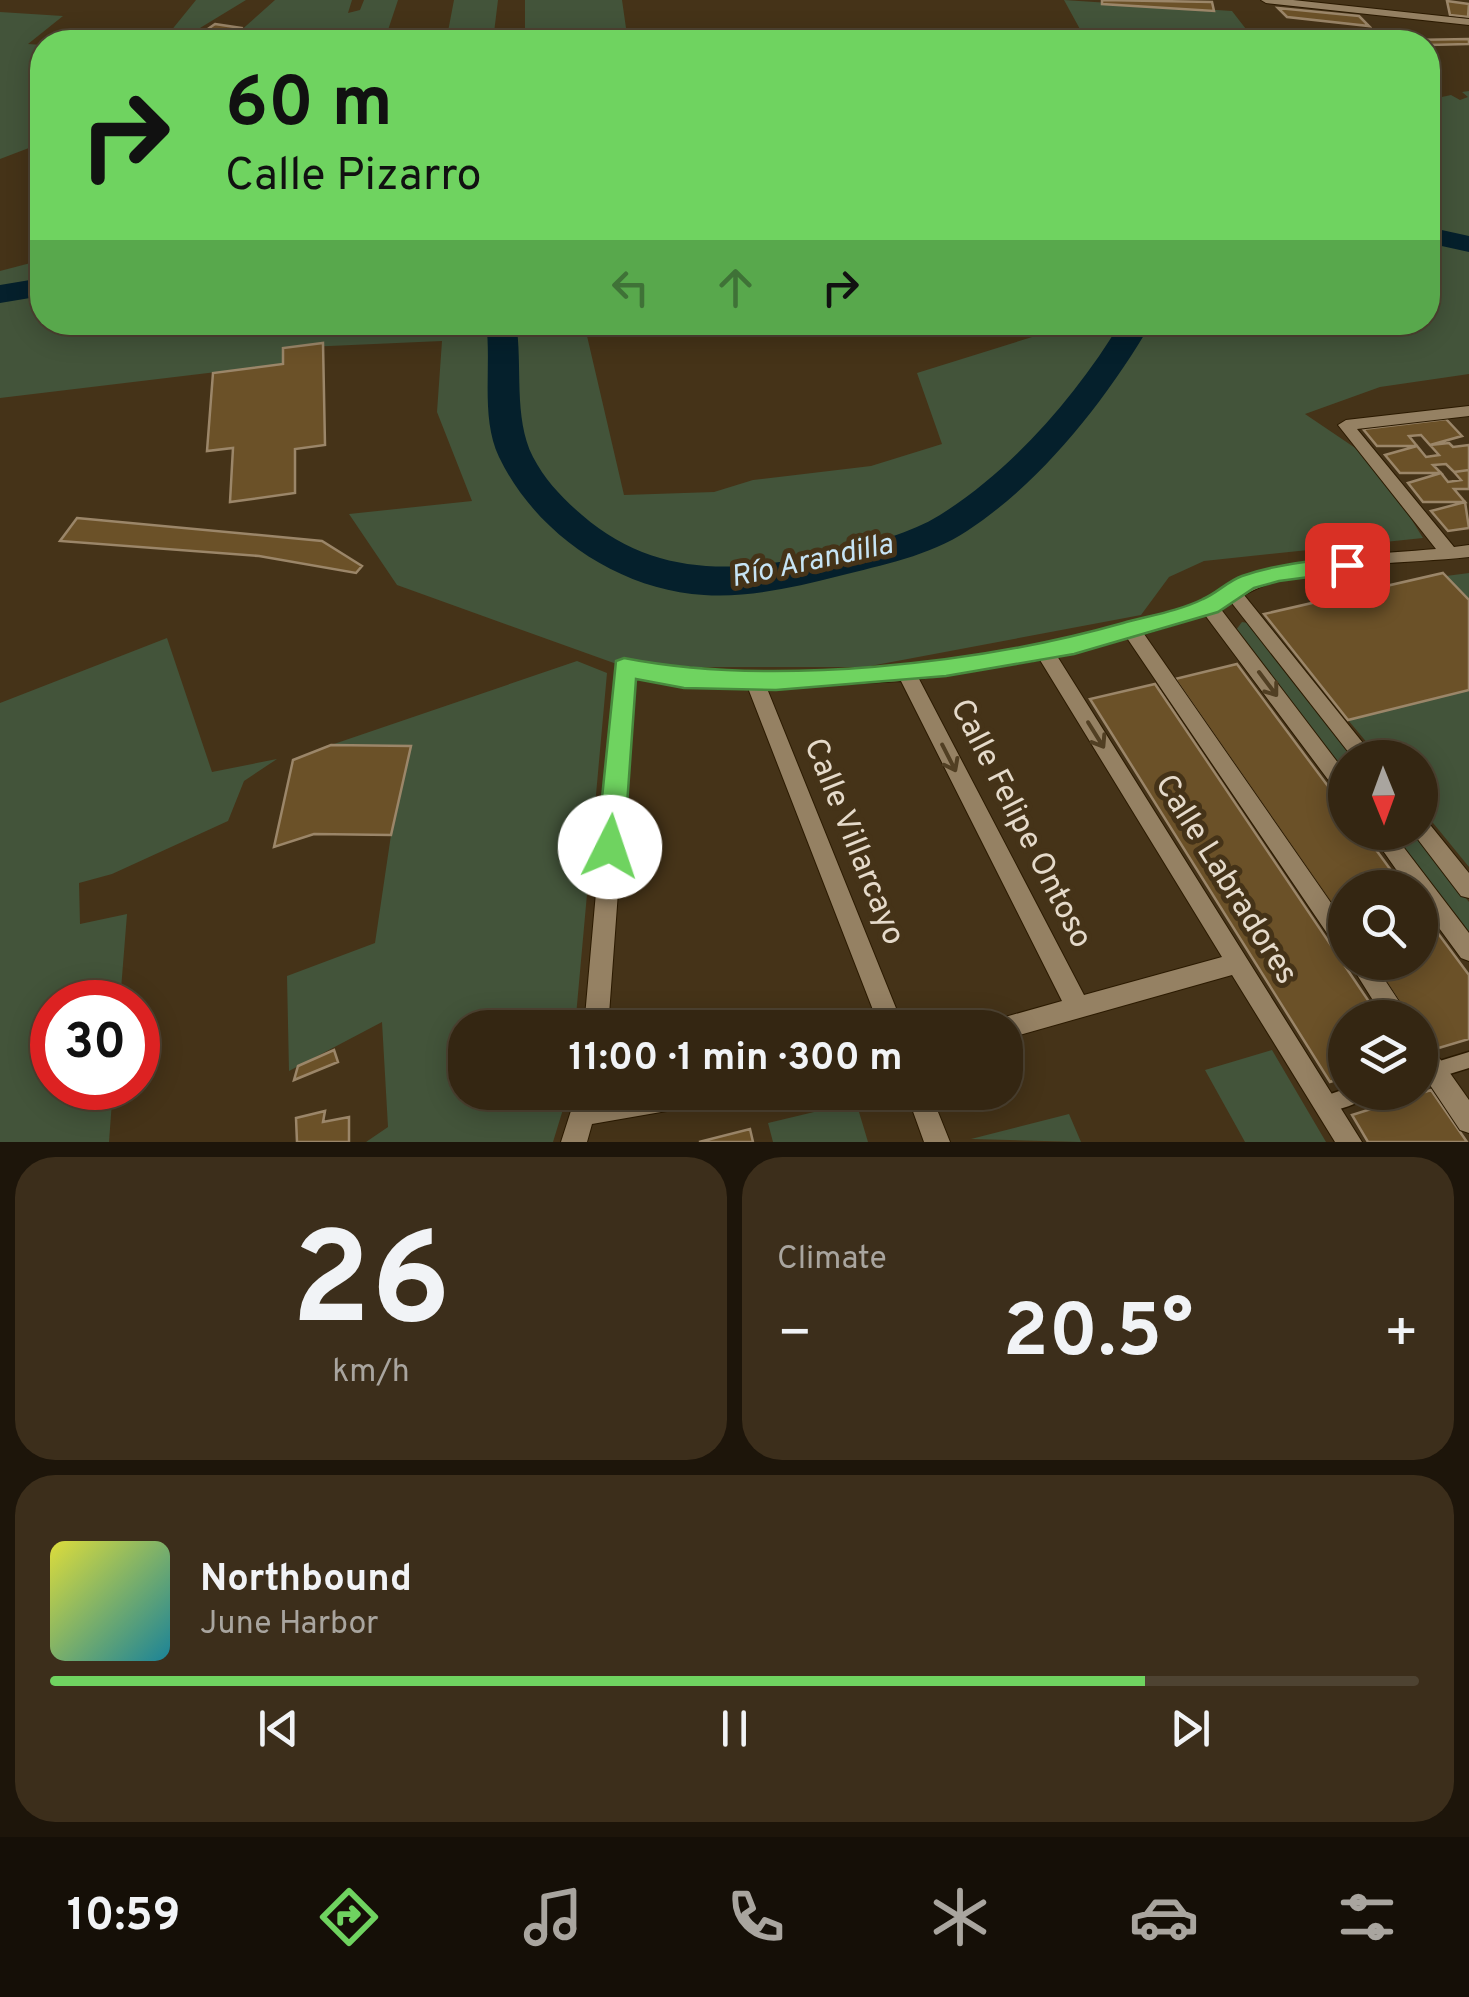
<!DOCTYPE html>
<meta charset="utf-8">
<style>
:root{--surface:#342612;--page:#3c2e1b;--text:#f1f3f6;--muted:#a9a59f;--line:#4e4332;--accent:#6fd360}
body{margin:0;font-family:Overpass,sans-serif;background:var(--page);color:var(--text);height:100vh;display:flex;flex-direction:column;font-size:38px;white-space:nowrap}
*{box-sizing:border-box;margin:0}
p{font-size:32px;color:var(--muted)}
.icon{flex:none;width:55px;height:55px;fill:none;stroke:currentColor;stroke-width:2;stroke-linecap:round;stroke-linejoin:round}
.map{position:relative;height:1142px;overflow:hidden}
.drawer{display:flex;flex-direction:column;gap:15px;padding:15px;background:#1d150a;flex:1}
.drawer>*{flex:none}
.guide{position:absolute;left:30px;top:30px;width:1410px;height:305px;border-radius:40px;box-shadow:0 5px 25px #0003,0 0 0 2px var(--line);background:#6fd360;color:#111;overflow:hidden}
.needle{width:65px;rotate:179deg}
.fabs{position:absolute;left:1328px;top:740px;display:grid;gap:20px}
.fabs a{display:grid;place-items:center;width:110px;height:110px;border-radius:50%;background:var(--surface);box-shadow:0 5px 25px #0003,0 0 0 2px var(--line);font-size:50px}
.speed{position:absolute;left:30px;top:980px;display:flex;gap:20px;font-size:50px;font-weight:700;text-align:center}
.speed>*{display:grid;place-content:center;width:130px;height:130px;border-radius:50%;background:var(--surface);box-shadow:0 5px 25px #0003,0 0 0 2px var(--line);line-height:1}
.speed .limit{border:15px solid #d22;background:#fff;color:#111}
.pin{position:absolute;display:grid;place-items:center;width:85px;height:85px;color:#fff;margin:-42px;border-radius:20px;box-shadow:0 5px 15px #0006}
.me{position:absolute;width:110px;margin:-55px;rotate:4deg;stroke-linejoin:round;filter:drop-shadow(0 0 8px #0008)}
.turn{display:flex;align-items:center;gap:35px;height:210px;padding:0 30px;font-size:45px}
.turn .icon{width:130px;height:130px;stroke-width:2.5}
.turn b{display:block;font-size:70px;line-height:85px}
.lanes{display:flex;align-items:center;height:95px;padding:0 30px;background:#0003;justify-content:center;gap:50px;direction:ltr}
.lanes .off{opacity:.35}
.big{font-size:75px;font-weight:700;line-height:1.1}
.drawer .widget{flex:1;display:flex;flex-direction:column;justify-content:center;gap:15px;min-width:0;padding:0 35px;border-radius:40px;background:var(--page)}
.drawer .dial{align-items:center;gap:0}
.dial b{font-size:130px;line-height:1}
.song{display:flex;align-items:center;gap:30px}
.cover{width:120px;height:120px;border-radius:15px;background:linear-gradient(135deg,hsl(60 70% 55%),hsl(190 70% 35%))}
.played{height:10px;border-radius:5px;background:linear-gradient(90deg,var(--accent) 80%,var(--line) 80%)}
.keys{display:flex;justify-content:space-around;direction:ltr}
.heat{display:flex;justify-content:space-between;align-items:center;font-size:55px;direction:ltr}
.drawer .tiles{flex:1;display:grid;gap:15px;grid-template-columns:1fr 1fr}
.widget:last-child{grid-column:span 2}
.trip{position:absolute;left:448px;top:1010px;width:575px;height:100px;border-radius:40px;background:var(--surface);box-shadow:0 5px 25px #0003,0 0 0 2px var(--line);font-weight:700;line-height:100px;text-align:center}
.tab-bar{display:flex;height:160px;justify-content:space-around;align-items:center;background:#150f07;color:var(--muted)}
.tab-bar .icon{width:70px;height:70px}
.tab-bar .current{color:var(--accent)}
.tab-bar b{font-size:45px;color:var(--text)}
.map>svg:first-child{display:block}
.green{fill:#43543a}
.lines{fill:none;stroke-linecap:round;stroke-linejoin:round}
.river{fill:#05202c;fill-rule:evenodd}
.building{fill:#6b5128;stroke:#9b8669;stroke-width:2.5}
.pedestrian-casing{stroke:#2b1a00;stroke-width:3}
.minor-casing{stroke:#2b1a00;stroke-width:2}
.pedestrian{fill:#958163;fill-rule:evenodd}
.minor{fill:#958163;fill-rule:evenodd}
.oneway{stroke:#513f23}
.route{fill:#6fd360;stroke:#48893e;stroke-width:2.5}
.labels{text-anchor:middle;dominant-baseline:central;stroke-width:10;stroke-linejoin:round;paint-order:stroke}
.water-label{font-size:30px;font-style:italic;fill:#c6e4f5;stroke:#453318}
.near-street-label{font-size:32px;fill:#e5daca;stroke:#453318}
</style>
<div class="map">
<svg width="1469" height="1142" viewBox="0 0 1469 1142">
<rect width="100%" height="100%" fill="#453318"/>
<path class="green" d="M196 0H246L177 42H80L166 37Z
M275 0H352L348 13 360 10 364 0H398L384 42H228Z
M454 0H498L493 41 446 42Z
M525 0H622L626 28 525 39Z
M1064 0 1232 11 1256 42H1087Z
M0 12 63 16 28 44 42 45V143L0 159Z
M1469 91V374L1380 387 1305 414 1376 462 1423 538 1204 561 1169 577 1141 615 865 667H625L397 585 349 514 472 501 437 412 442 341 284 348 283 364 0 398V271L42 260V322L584 323 624 495 714 492 753 480 871 466 942 444 917 373 1077 323 1428 322V100L1451 95 1460 100 1468 97 1462 92Z
M1469 573V867L1420 807V758L1379 757 1348 720 1446 576Z
M1242 622 1248 623 1356 757 1345 758V772L1236 630Z
M167 638 212 772 277 759 244 781 228 821 112 874 79 883 80 924 127 914 120 1002H52V1088H113L109 1142H0V703Z
M577 661 607 673 575 1027 465 1028V1092L568 1093 553 1142H366L388 1127 382 1022 289 1071 287 976 375 943 391 835 411 747 331 745Z
M1392 833H1415L1469 902V933Z
M1272 1050 1326 1142H1245L1205 1070Z
M856 1102 868 1142H773L768 1123Z
M1069 1114 1081 1142 971 1139Z"/>
<g class="lines">
<path class="river" d="M1428 227 1469 236V252L1428 243Z
M42 278V296L0 303V285Z
M486 322H516C523 366 513 417 533 457 545 480 563 499 582 515 659 582 748 572 840 550 875 542 909 534 940 515 1013 469 1077 395 1121 322H1152C1106 400 1043 481 967 531 929 556 882 565 839 576 795 587 750 598 704 595 619 590 536 534 499 457 480 417 492 366 486 322Z"/>
</g>
<path class="building" d="M1102 0 1212 2 1214 11 1102 4Z
M1447 1 1469 4 1468 17 1450 15Z
M1278 8 1359 16 1369 26 1287 17Z
M215 24 241 28 228 42 195 38Z
M1376 32 1382 38 1332 40 1326 34Z
M1469 39V44L1428 45 1412 40Z
M323 343 325 445 295 449V493L230 502 233 448 207 451 213 373 283 364V348Z
M1446 419 1462 436 1430 445 1421 435 1409 436 1417 446H1377L1363 429Z
M1449 443 1453 447 1469 445V470L1454 472 1446 464 1433 465 1441 473H1400L1385 455 1417 446 1426 457 1439 455 1430 445Z
M1469 470V489H1454L1465 502H1423L1408 483 1441 473 1448 482 1461 480 1454 472Z
M1465 502 1469 528 1448 531 1431 511Z
M77 518 322 541 362 566 356 573 259 556 60 541Z
M1443 573 1469 600V690L1348 720 1264 614Z
M1237 664 1345 809V832H1363L1404 888H1345V924L1175 679Z
M1155 684 1380 1018H1345V1077L1330 1082 1090 699Z
M331 745 411 746 391 835 314 834 274 847 293 760Z
M1420 909 1469 975V1039L1432 1050 1420 1032V1018H1410L1372 962H1420Z
M334 1050 338 1062 294 1080 298 1066Z
M1431 1090 1467 1142H1368L1352 1115Z
M325 1111 323 1122 349 1117V1142H297L296 1118Z
M750 1129 753 1142H699Z"/>
<g class="lines">
<g class="pedestrian-casing">
<path id="pedestrian" d="M1469 1052V1068L1420 1083V1067Z
M1345 1089V1092H1372L1369 1098C1355 1103 1333 1115 1319 1110L1316 1104 1319 1098Z"/>
</g>
<g class="minor-casing">
<path id="minor" d="M1261 0H1293L1469 19V25L1266 3Z
M1469 406V416L1357 429 1454 547 1469 545V557C1399 565 1307 560 1244 595L1375 758H1353L1231 602 1220 608 1345 772V795L1338 793 1205 615 1144 634 1345 923V951L1337 948 1127 638 1057 656 1362 1142H1335L1232 975 1005 1039V1028H993L997 1020 1005 1017 1062 1001 901 681 768 688V691L904 1028H880L748 688 685 683 634 675 608 1028H584L616 667 618 662 625 660C812 688 984 664 1165 615 1200 606 1229 583 1263 572 1318 555 1379 554 1436 549L1338 425 1346 420ZM1040 660 1222 957 1084 995 919 679Z
M1420 818 1427 821 1469 873V898L1461 896 1413 833 1420 832Z
M1370 832H1392L1469 933V961L1461 958 1420 902V888H1409Z
M1349 962H1373L1410 1018H1384Z
M1420 1039 1428 1042 1469 1100V1133L1460 1130 1420 1070Z
M577 1092H601L599 1099 635 1092H719L716 1100 707 1104 592 1124 587 1142H561Z
M906 1092H930L950 1142H924Z"/>
</g>
<use href="#pedestrian" class="pedestrian"/>
<use href="#minor" class="minor"/>
</g>
<defs><path id="oneway-shaft" d="M-6 0H5M1.5-3L5.5 0L1.5 3" fill="none" stroke-width="1.6" stroke-linecap="round" stroke-linejoin="round" transform="scale(2.5)"/></defs>
<g class="oneway">
<use href="#oneway-shaft" transform="translate(1268 684) rotate(53)"/>
<use href="#oneway-shaft" transform="translate(1096 735) rotate(58)"/>
<use href="#oneway-shaft" transform="translate(949 758) rotate(63)"/>
</g>
<path class="route" d="M1347 557 1355 560V571L1279 581 1254 588 1218 612 1074 654 946 676 776 690 684 688 636 679 624 847 620 855H601L597 847 616 661 624 658C772 687 978 664 1123 623 1148 616 1179 611 1203 599 1217 593 1228 581 1242 576 1276 564 1312 561 1347 557Z"/>
<g class="labels">
<g class="water-label">
<text transform="translate(812 562) rotate(-12)">Río Arandilla</text>
</g>
<g class="near-street-label">
<text transform="translate(1020 824) rotate(63)">Calle Felipe Ontoso</text>
<text transform="translate(853 842) rotate(68)">Calle Villarcayo</text>
<text transform="translate(1225 880) rotate(58)">Calle Labradores</text>
</g>
</g>
</svg>
<div class="fabs">
<a><svg class="needle" viewBox="-14 -14 28 28"><path d="M0-13l5 13h-10z" fill="#e53935"/><path d="M0 13l5-13h-10z" fill="#a9a59f"/></svg></a>
<a><svg class="icon" aria-label="search" viewBox="0 0 24 24"><circle cx="10" cy="10" r="6"/><path d="M15 15l6 6"/></svg></a>
<a><svg class="icon" aria-label="layers" viewBox="0 0 24 24"><path d="M12 4l9 5-9 5-9-5zM3 14l9 5 9-5"/></svg></a>
</div>
<div class="speed"><div class="limit">30</div></div>
<div class="pin" style="left:1347px;top:565px;background:#d93025"><svg class="icon" aria-label="arrive" viewBox="0 0 24 24"><path d="M6 21V4h12l-3 4 3 4H6"/></svg></div>
<svg class="me" style="left:610px;top:847px" viewBox="-20 -20 40 40"><circle r="19" fill="#fff"/><path d="M0-13L10 11 0 6-10 11z" fill="#6fd360"/></svg>
<div class="trip">11:00 · 1 min · 300 m</div>
<div class="guide">
<div class="turn"><svg class="icon" aria-label="right" viewBox="0 0 24 24"><path d="M7 20v-9h11M14 6l5 5-5 5"/></svg><div><b>60 m</b>Calle Pizarro</div></div>
<div class="lanes"><svg class="icon off" aria-label="left" viewBox="0 0 24 24"><path d="M17 20v-9H6M10 6l-5 5 5 5"/></svg><svg class="icon off" aria-label="ahead" viewBox="0 0 24 24"><path d="M12 20V5M6 11l6-6 6 6"/></svg><svg class="icon" aria-label="right" viewBox="0 0 24 24"><path d="M7 20v-9h11M14 6l5 5-5 5"/></svg></div>
</div>
</div>
<section class="drawer">
<div class="tiles">
<div class="widget dial"><b>26</b><p>km/h</p></div>
<div class="widget"><p>Climate</p>
<div class="heat"><a>−</a><b class="big">20.5°</b><a>+</a></div>
</div>
<div class="widget">
<div class="song"><i class="cover"></i><div><b>Northbound</b><p>June Harbor</p></div></div>
<div class="played"></div>
<div class="keys"><svg class="icon" aria-label="previous" viewBox="0 0 24 24"><path d="M18 5L8 12l10 7zM5 5v14"/></svg><svg class="icon" aria-label="pause" viewBox="0 0 24 24"><path d="M8 5v14M16 5v14"/></svg><svg class="icon" aria-label="next" viewBox="0 0 24 24"><path d="M6 5l10 7-10 7zM19 5v14"/></svg></div>
</div>
</div>
</section>
<nav class="tab-bar">
<b>10:59</b>
<svg class="icon current" aria-label="directions" viewBox="0 0 24 24"><path d="M12 3l9 9-9 9-9-9zM9 14v-3h6M13 9l2 2-2 2"/></svg>
<svg class="icon" aria-label="music" viewBox="0 0 24 24"><path d="M9 18V5l10-2v13"/><circle cx="6" cy="18" r="3"/><circle cx="16" cy="16" r="3"/></svg>
<svg class="icon" aria-label="phone" viewBox="0 0 24 24"><path d="M5 4h4l2 5-3 2q2 4 5 5l2-3 5 2v4C11 20 4 13 5 4z"/></svg>
<svg class="icon" aria-label="climate" viewBox="0 0 24 24"><path d="M12 3v18M4 7l16 10M4 17L20 7"/></svg>
<svg class="icon" aria-label="car" viewBox="0 0 24 24"><path d="M5 17H2v-5l4-1 3-4h7l3 4 3 1v5h-3M9 17h6M6 11h13"/><circle cx="7" cy="17" r="2"/><circle cx="17" cy="17" r="2"/></svg>
<svg class="icon" aria-label="filters" viewBox="0 0 24 24"><path d="M4 7h16M4 17h16"/><circle cx="9" cy="7" r="2"/><circle cx="15" cy="17" r="2"/></svg>
</nav>
